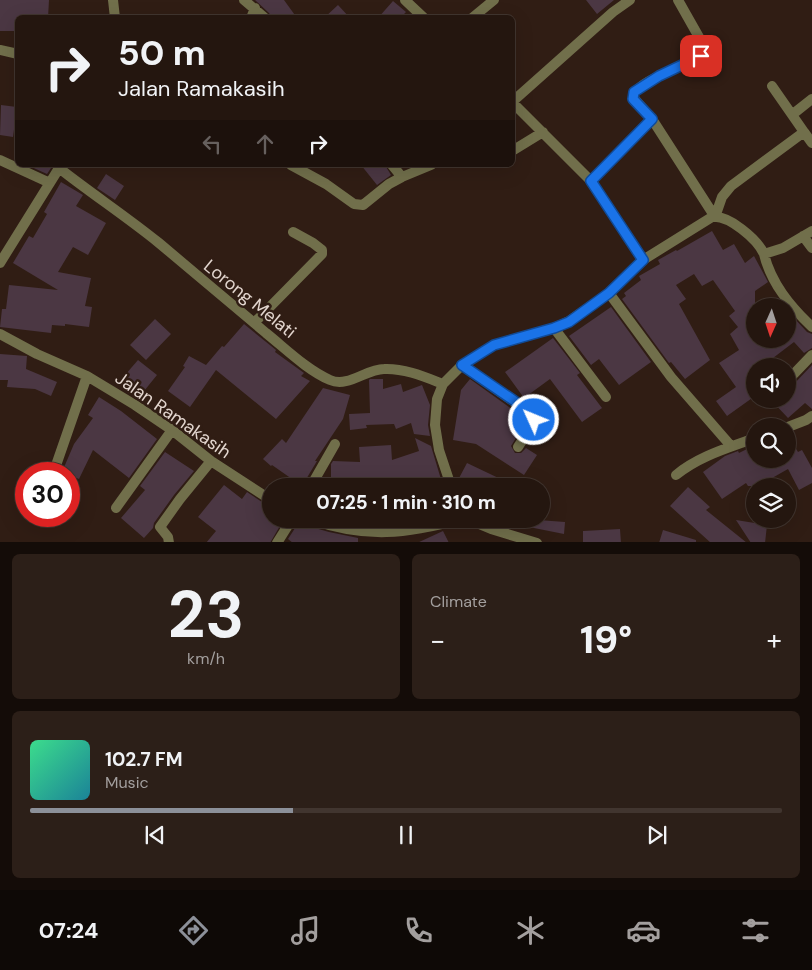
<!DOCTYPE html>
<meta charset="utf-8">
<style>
:root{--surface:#24160f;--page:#2c1f18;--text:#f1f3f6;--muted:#a39f9e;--line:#41352f;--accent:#8c9099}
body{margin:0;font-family:"DM Sans",sans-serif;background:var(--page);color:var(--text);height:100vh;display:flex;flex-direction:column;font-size:19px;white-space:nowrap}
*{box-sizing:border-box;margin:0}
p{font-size:16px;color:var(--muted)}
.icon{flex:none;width:28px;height:28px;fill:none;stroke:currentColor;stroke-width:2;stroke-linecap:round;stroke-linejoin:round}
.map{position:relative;height:542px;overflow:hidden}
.drawer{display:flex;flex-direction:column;gap:12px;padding:12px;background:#140c08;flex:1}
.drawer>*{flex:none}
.guide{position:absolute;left:15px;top:15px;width:500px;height:152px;border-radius:8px;box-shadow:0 5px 20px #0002,0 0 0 1px var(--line);background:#24160f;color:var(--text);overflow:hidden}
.needle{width:32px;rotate:183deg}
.tools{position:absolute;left:746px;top:298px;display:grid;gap:10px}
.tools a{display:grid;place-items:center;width:50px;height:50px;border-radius:50%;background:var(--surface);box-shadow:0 5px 20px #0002,0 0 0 1px var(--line);font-size:25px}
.speed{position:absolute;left:15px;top:462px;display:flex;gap:10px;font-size:25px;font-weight:700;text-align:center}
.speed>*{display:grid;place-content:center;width:65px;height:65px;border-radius:50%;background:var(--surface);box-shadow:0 5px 20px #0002,0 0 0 1px var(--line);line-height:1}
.speed .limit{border:8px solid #d22;background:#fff;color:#111}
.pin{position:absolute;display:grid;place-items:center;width:42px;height:42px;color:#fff;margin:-21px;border-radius:10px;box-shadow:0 2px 8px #0006}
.me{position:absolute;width:55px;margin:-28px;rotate:314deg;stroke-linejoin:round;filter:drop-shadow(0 0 4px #0008)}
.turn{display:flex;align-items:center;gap:18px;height:105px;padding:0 20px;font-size:22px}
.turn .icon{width:65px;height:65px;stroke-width:2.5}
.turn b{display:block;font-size:35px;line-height:42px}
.lanes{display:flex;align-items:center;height:48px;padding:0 20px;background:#0003;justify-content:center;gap:25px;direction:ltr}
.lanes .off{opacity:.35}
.big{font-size:38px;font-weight:800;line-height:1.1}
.drawer .card{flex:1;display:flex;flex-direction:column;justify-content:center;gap:8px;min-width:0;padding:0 18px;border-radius:8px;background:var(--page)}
.drawer .dial{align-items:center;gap:0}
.dial b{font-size:65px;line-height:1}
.song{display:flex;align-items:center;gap:15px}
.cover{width:60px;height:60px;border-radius:8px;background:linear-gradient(135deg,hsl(150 70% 55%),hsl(190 70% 35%))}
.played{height:5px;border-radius:2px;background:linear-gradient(90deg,var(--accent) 35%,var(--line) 35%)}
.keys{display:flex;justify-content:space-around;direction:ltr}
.heat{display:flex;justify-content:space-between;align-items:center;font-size:28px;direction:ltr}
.drawer .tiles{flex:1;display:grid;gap:12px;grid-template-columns:1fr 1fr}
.card:last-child{grid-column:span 2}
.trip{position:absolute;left:262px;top:478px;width:288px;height:50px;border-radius:25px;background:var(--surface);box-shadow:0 5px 20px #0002,0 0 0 1px var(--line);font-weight:800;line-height:50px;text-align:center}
.tab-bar{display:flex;height:80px;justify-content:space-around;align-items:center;background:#0e0906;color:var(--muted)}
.tab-bar .icon{width:35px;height:35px}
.tab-bar .on{color:var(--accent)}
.tab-bar b{font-size:22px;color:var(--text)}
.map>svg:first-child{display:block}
.building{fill:#4b3743}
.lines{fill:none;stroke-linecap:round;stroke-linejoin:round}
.minor{stroke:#716f4b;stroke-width:10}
.route-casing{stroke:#114b97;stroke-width:12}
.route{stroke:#1a73e8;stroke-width:9}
.labels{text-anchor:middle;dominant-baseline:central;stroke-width:5;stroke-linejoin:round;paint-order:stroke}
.street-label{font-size:18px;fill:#e2d5ce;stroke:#301d14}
</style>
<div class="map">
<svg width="812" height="543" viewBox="0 0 812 543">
<rect width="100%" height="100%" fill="#301d14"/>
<path class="building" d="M0 0H49L48 18H18V31H0Z
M255 0H284L297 18H272L269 13Z
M586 0H614L597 14Z
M393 1 406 12 400 18H378Z
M338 5 350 18H324Z
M1 105 17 107 13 137 0 135Z
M27 165H53L47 174Z
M361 165H385L391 175 377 185Z
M106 174 124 186 115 200 97 188Z
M61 182 83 195 76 206 106 223 88 255 73 247 58 272 91 278 85 306 92 307 89 327 65 324V326L52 325 51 333 0 327 2 309H6L9 285 58 290 13 263 29 236 33 238 47 214 44 212Z
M712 231 723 250 734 244 745 263 754 256 768 282 755 291V339H788V324L794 318 807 332 812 334V348L804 353 794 342 773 358 781 366H755V396L727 416 716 401 736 387 719 363 739 350 730 334 738 327 729 316 735 311 713 280 702 286 694 274 676 285 686 299 679 304 710 360 685 379 671 362 669 363 622 299 626 296 624 293 641 280 639 276 660 264 658 260 676 250 677 251Z
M611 307 651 362 619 385 599 359 591 365 569 336Z
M155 319 171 334 146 360 130 345Z
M244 324 276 350 275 352 304 373 301 376 310 381 276 419 216 370 190 407 168 391 185 367 183 366 189 356 206 365 222 346 224 347Z
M553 338 580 373 577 375 602 408 582 422 550 379 524 398 505 372Z
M0 354 27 356 26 369 57 382 51 396 35 389 7 387 8 380H0Z
M138 360 157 375 140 396H136L119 382Z
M812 365V409L805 403 788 418 770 399H788V387L793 385Z
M370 379H383V389L401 384 403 392 422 385 430 405 428 425 430 436 414 434 411 423 396 429 394 424 366 425 367 428 350 430 349 414 370 413 369 380Z
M470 379 527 420 511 446 515 453H521L526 448 537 455 524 475 476 444 453 440 461 390Z
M323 388 350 395 343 419 315 461H317L302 486 272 465 271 466 263 459 282 439 286 443Z
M99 397 121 411 157 439 129 478 93 450 79 479 62 472 74 444 93 418 88 415Z
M788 435 798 452 802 450 812 468V483L799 490 788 469 758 486H748L746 483 722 499 703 472 725 456 738 451 739 453 755 445V459H788Z
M415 438 431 446 443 486H392V483L371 484V481L331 480V464L333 461 360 462 359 447 391 445 392 460 419 451Z
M165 452 194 471 174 495 154 523 153 528 144 538 121 518 145 490 140 486Z
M467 463 515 486H470L458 480Z
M224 485 242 499 247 492 271 508V519H284L270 543H206L216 531 198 517Z
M688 487 710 507 706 510 747 543H711L670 506Z
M302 519 308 526 329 532 358 538V543H293L288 539 297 525 298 526Z
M525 519 565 522 564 534 524 526Z
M736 520 767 525 765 543H751Z
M620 529 621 543H583V531Z
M663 530 696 540V543H659Z
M443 531 449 543H417Z"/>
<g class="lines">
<path class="minor" d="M113 0 115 18
M244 0 265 18
M405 0 424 18
M678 0 704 46V54C690 64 634 82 633 97L652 119 715 217
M251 18 255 8
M472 18 494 0
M0 50 18 54
M512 102 591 181 643 260
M512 102 613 12 630 0
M793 114 812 99
M804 132 812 143
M512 151 543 132
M0 160 50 183
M291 165 326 184 354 204 363 205 389 184 402 177 431 165
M392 165 402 177
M59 168C92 194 127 217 159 243 195 273 230 303 266 333 286 349 307 370 330 380 348 388 366 369 384 369 404 368 425 377 443 384
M591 181 652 119
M715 217 722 197 731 186 804 132 772 86
M803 236 812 248
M764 254C771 283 790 306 812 327
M0 263 61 165
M609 293 671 377 731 446
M254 323 322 254V250L313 243 293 232
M554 328 606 397
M0 334 37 354 87 376 135 405 172 430 211 461 271 500
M462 365 533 415 534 422 518 447
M788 380 812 355
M788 427 806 420 812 416
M53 474 87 376
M676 475C699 456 728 448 755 438
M311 486 335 444
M451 486 439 450 435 425 437 399 443 384 462 365 494 345 554 328 569 321 609 293 643 260 712 217C729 215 757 239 764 254L783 248 812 231
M116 508 172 430
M310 519C366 539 407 534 462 519
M467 519 491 529 537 543
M169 543 168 537 160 527 180 499 211 461
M277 543 292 519"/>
</g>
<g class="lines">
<g class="route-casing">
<path id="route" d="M534 420 532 413 462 365 494 345 554 328 569 322 609 293 643 260 591 181 652 119 633 99 634 92 659 76 701 56"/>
</g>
<use href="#route" class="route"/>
</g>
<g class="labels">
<g class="street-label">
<text transform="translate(250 299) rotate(39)">Lorong Melati</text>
<text transform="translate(173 415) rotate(35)">Jalan Ramakasih</text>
</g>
</g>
</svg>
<div class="tools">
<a><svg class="needle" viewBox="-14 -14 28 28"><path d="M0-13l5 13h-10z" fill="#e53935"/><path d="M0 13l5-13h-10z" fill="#a39f9e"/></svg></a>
<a><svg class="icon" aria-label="sound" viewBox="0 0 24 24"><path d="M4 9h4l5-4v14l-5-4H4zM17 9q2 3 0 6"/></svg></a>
<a><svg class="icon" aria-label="search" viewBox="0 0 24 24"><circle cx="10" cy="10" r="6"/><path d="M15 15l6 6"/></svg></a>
<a><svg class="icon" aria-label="layers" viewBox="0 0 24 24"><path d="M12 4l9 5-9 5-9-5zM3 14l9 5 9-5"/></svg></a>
</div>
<div class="speed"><div class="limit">30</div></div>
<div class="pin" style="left:701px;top:56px;background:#d93025"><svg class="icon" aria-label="arrive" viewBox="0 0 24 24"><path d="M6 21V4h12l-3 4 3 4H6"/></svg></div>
<svg class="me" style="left:534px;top:420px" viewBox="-20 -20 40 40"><circle r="17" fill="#1a73e8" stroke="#fff" stroke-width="3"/><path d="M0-11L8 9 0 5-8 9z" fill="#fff"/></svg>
<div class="trip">07:25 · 1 min · 310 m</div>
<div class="guide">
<div class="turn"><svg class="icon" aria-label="right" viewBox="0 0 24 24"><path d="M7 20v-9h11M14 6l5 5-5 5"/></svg><div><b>50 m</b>Jalan Ramakasih</div></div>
<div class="lanes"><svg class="icon off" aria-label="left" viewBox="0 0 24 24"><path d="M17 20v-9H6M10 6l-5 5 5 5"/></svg><svg class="icon off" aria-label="ahead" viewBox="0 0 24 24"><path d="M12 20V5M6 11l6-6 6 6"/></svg><svg class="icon" aria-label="right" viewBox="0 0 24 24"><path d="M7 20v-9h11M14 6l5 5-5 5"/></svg></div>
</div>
</div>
<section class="drawer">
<div class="tiles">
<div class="card dial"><b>23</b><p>km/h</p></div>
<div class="card"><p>Climate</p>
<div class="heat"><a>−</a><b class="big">19°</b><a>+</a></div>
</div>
<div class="card">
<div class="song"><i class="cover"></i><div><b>102.7 FM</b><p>Music</p></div></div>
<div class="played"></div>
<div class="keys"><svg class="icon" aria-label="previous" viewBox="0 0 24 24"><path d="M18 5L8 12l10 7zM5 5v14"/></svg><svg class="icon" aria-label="pause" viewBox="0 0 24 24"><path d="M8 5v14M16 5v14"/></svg><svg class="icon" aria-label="next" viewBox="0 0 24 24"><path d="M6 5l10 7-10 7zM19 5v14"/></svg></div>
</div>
</div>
</section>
<nav class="tab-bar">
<b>07:24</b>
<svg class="icon on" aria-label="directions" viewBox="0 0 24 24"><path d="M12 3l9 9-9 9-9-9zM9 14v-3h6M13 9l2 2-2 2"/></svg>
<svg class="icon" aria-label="music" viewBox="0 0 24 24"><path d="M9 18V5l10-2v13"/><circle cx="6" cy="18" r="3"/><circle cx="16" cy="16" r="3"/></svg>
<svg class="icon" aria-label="phone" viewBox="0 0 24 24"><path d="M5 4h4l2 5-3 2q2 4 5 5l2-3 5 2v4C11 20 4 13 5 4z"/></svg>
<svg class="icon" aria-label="climate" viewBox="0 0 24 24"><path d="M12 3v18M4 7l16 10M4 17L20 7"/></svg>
<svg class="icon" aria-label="car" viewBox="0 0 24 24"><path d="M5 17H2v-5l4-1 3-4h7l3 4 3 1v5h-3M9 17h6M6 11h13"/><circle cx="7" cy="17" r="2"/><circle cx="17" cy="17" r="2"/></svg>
<svg class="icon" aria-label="filters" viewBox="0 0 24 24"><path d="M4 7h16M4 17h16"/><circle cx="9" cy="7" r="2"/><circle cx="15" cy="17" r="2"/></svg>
</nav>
